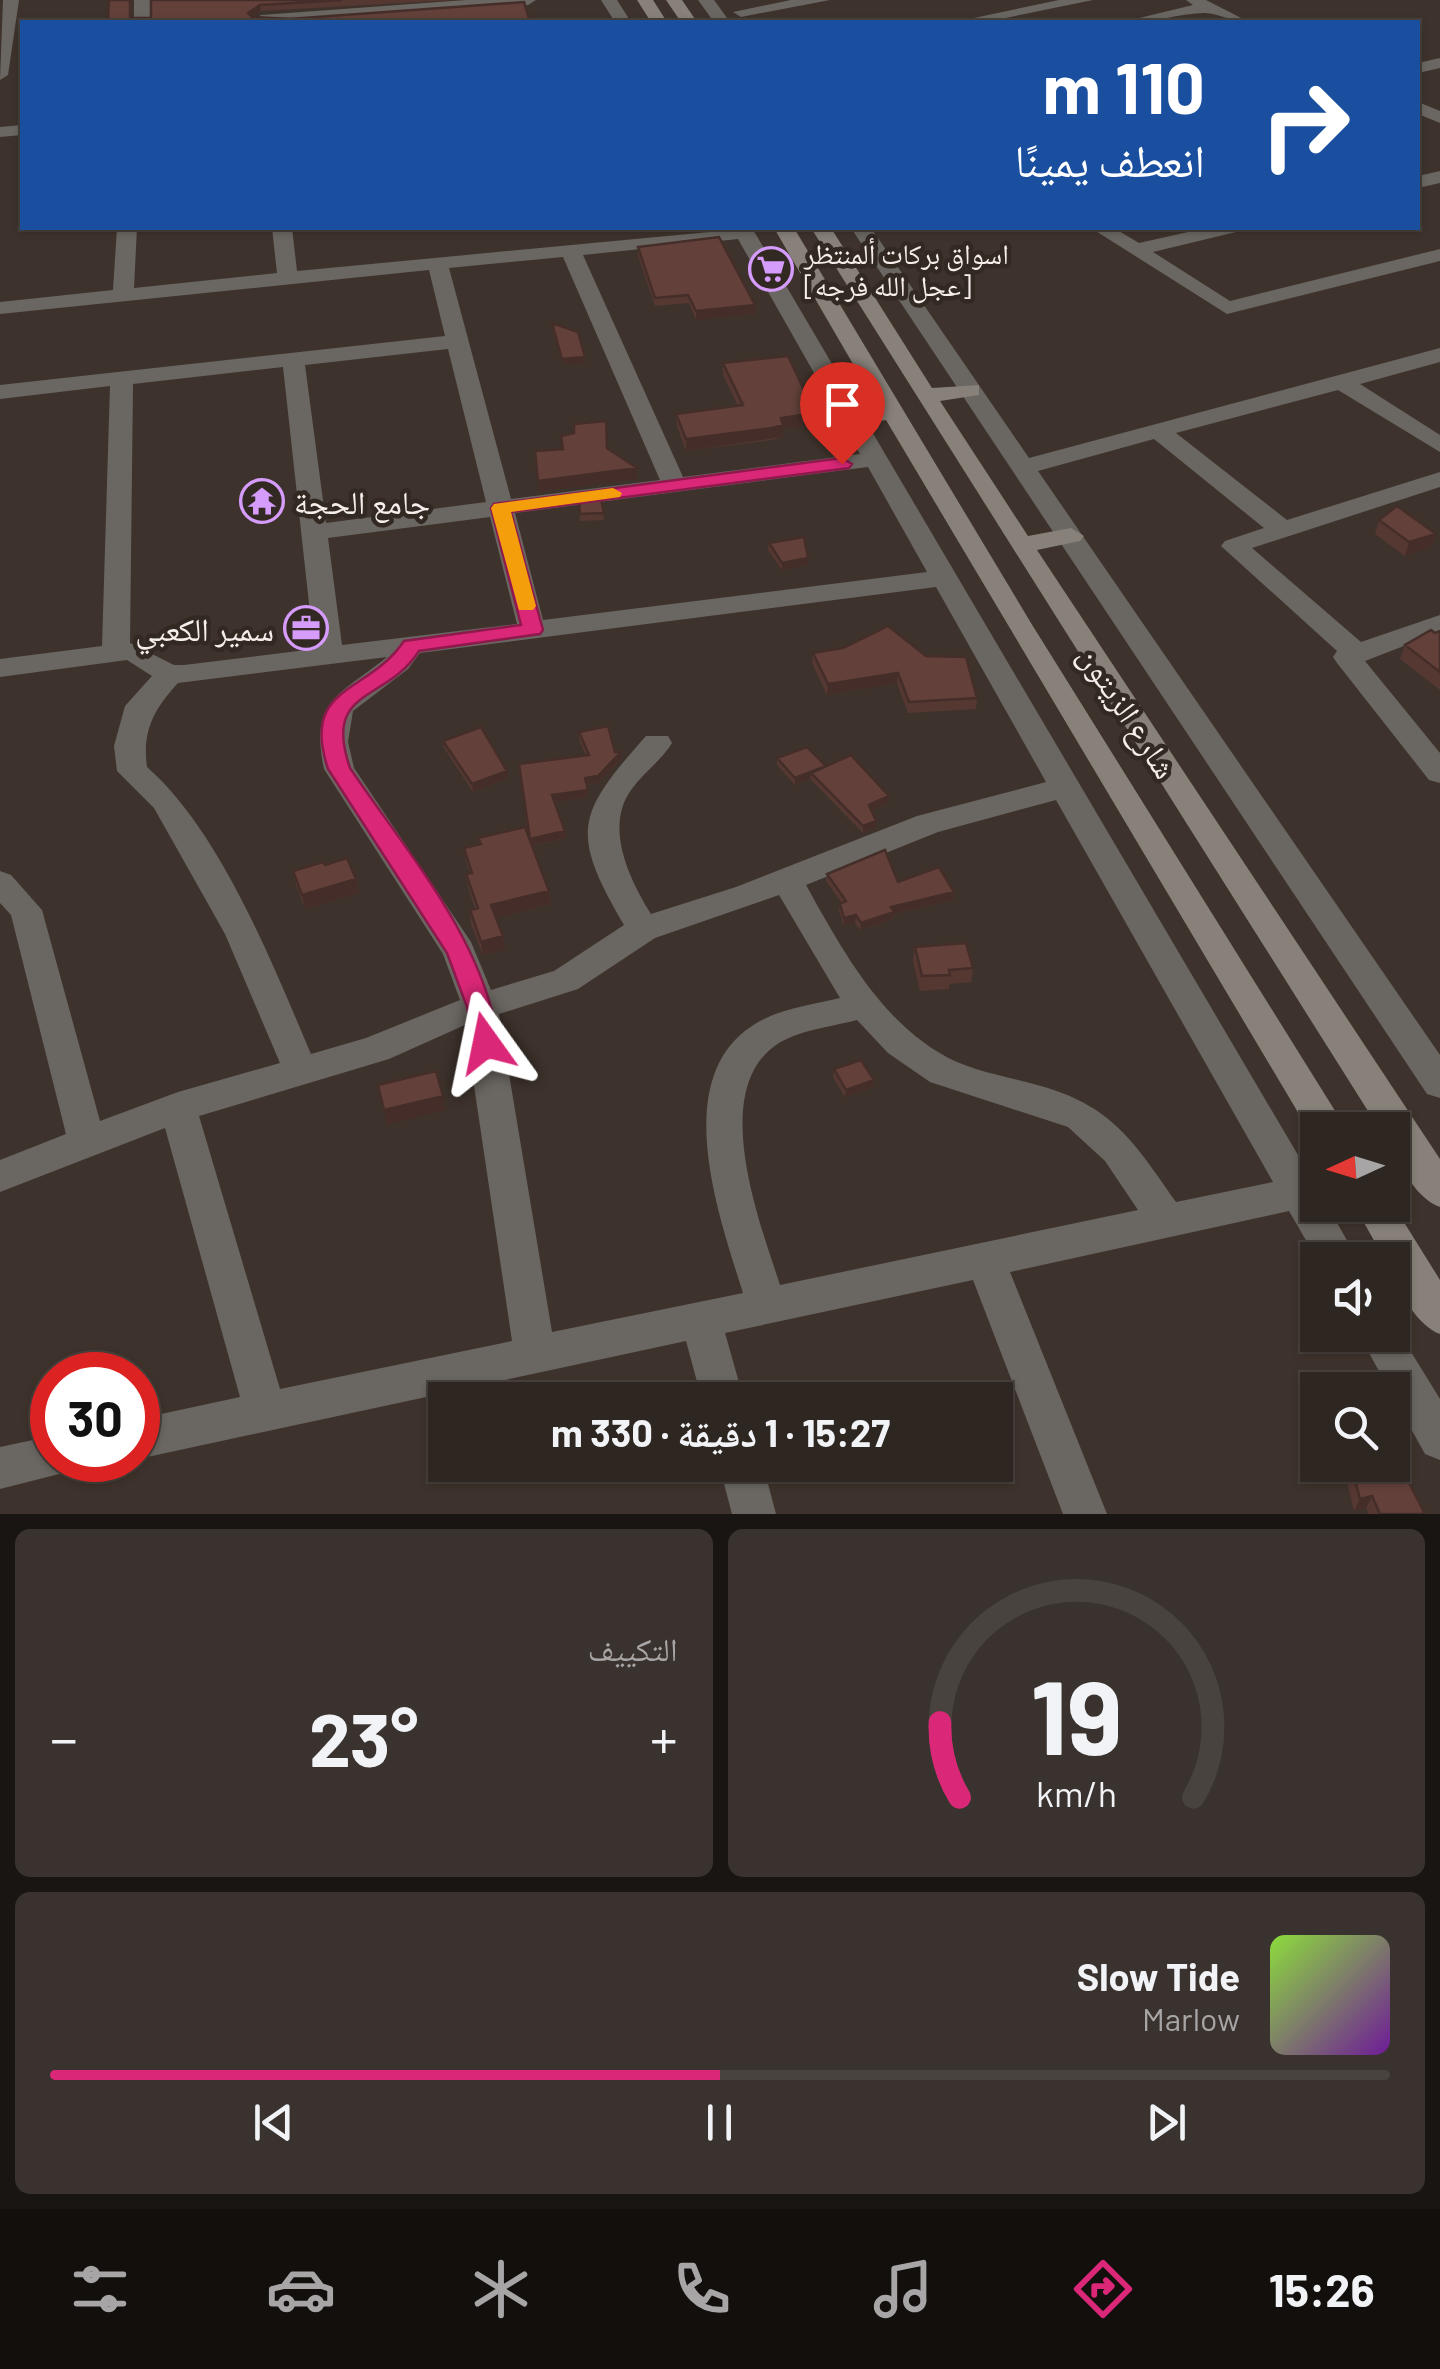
<!DOCTYPE html>
<html lang="ar">
<meta charset="utf-8">
<style>
:root{--surface:#2e2621;--page:#3a322e;--text:#f1f3f6;--muted:#a7a5a5;--line:#49433f;--accent:#db2777}
body{margin:0;font-family:Barlow,"Noto Naskh Arabic",sans-serif;background:var(--page);color:var(--text);direction:rtl;height:100vh;display:flex;flex-direction:column;font-size:38px;white-space:nowrap}
*{box-sizing:border-box;margin:0}
p{font-size:32px;color:var(--muted)}
.icon{flex:none;width:55px;height:55px;fill:none;stroke:currentColor;stroke-width:2;stroke-linecap:round;stroke-linejoin:round}
.map{position:relative;height:1514px;overflow:hidden;direction:ltr}
.panel{display:flex;flex-direction:column;gap:15px;padding:15px;background:#191512;flex:1}
.panel>*{flex:none}
.top-card{position:absolute;left:20px;top:20px;width:1400px;height:210px;border-radius:0px;box-shadow:0 2px 8px #0004,0 0 0 2px var(--line);direction:rtl;background:#1a4fa0;color:#fff;overflow:hidden}
.needle{width:65px;rotate:266deg}
.buttons{position:absolute;left:1300px;top:1112px;display:grid;gap:20px}
.buttons a{display:grid;place-items:center;width:110px;height:110px;border-radius:0px;background:var(--surface);box-shadow:0 2px 8px #0004,0 0 0 2px var(--line);font-size:50px}
.speed{position:absolute;left:30px;top:1352px;display:flex;gap:20px;font-size:50px;font-weight:700;text-align:center}
.speed>*{display:grid;place-content:center;width:130px;height:130px;border-radius:50%;background:var(--surface);box-shadow:0 2px 8px #0004,0 0 0 2px var(--line);line-height:1}
.speed .limit{border:15px solid #d22;background:#fff;color:#111}
.pin{position:absolute;display:grid;place-items:center;width:85px;height:85px;color:#fff;margin:-102px -42px;border-radius:50% 50% 50% 0;rotate:-45deg;box-shadow:0 0 10px #0007}
.pin .icon{rotate:45deg}
.me{position:absolute;width:110px;margin:-55px;rotate:348deg;stroke-linejoin:round;filter:drop-shadow(0 0 8px #0008)}
.turn{display:flex;align-items:center;gap:35px;height:210px;padding:0 50px;font-size:45px}
.turn .icon{width:130px;height:130px;stroke-width:2.5}
.turn b{display:block;font-size:70px;line-height:85px}
.big{font-size:75px;font-weight:700;line-height:1.1}
.panel .widget{flex:1;display:flex;flex-direction:column;justify-content:center;gap:15px;min-width:0;padding:0 35px;border-radius:15px;background:var(--page)}
.panel .dial{align-items:center;gap:0}
.dial svg{height:260px;overflow:visible;fill:none;stroke:var(--line);stroke-width:7;stroke-linecap:round;text-anchor:middle}
.dial text{fill:var(--text);stroke:none}
.song{display:flex;align-items:center;gap:30px}
.cover{width:120px;height:120px;border-radius:15px;background:linear-gradient(135deg,hsl(90 70% 55%),hsl(280 70% 35%))}
.played{height:10px;border-radius:5px;background:linear-gradient(90deg,var(--accent) 50%,var(--line) 50%)}
.keys{display:flex;justify-content:space-around;direction:ltr}
.heat{display:flex;justify-content:space-between;align-items:center;font-size:55px;direction:ltr}
.panel .tiles{flex:1;display:grid;gap:15px;grid-template-columns:1fr 1fr}
.widget:last-child{grid-column:span 2}
.trip{position:absolute;left:428px;top:1382px;width:585px;height:100px;border-radius:0px;background:var(--surface);box-shadow:0 2px 8px #0004,0 0 0 2px var(--line);font-weight:700;line-height:100px;text-align:center;direction:rtl}
.tab-bar{display:flex;height:160px;justify-content:space-around;align-items:center;background:#120f0d;color:var(--muted)}
.tab-bar .icon{width:70px;height:70px}
.tab-bar .current{color:var(--accent)}
.tab-bar b{font-size:45px;color:var(--text)}
.map>svg:first-child{display:block}
.lines{fill:none;stroke-linecap:round;stroke-linejoin:round}
.street{fill:#6a6661;fill-rule:evenodd}
.secondary{fill:#878179;fill-rule:evenodd}
.wall{fill:#553832}
.shaded-wall{fill:#452e29}
.building{fill:#63413a;stroke:#452e29;stroke-width:2.5}
.route{fill:#db2777;stroke:#8e194d;stroke-width:2.5}
.slow{fill:#f59e0b}
.labels{text-anchor:middle;dominant-baseline:central;stroke-width:9;stroke-linejoin:round;paint-order:stroke}
.far-poi-label{font-size:28px;fill:#f5eeea;stroke:#332923;text-anchor:start}
.poi-label{font-size:32px;fill:#f5eeea;stroke:#332923;text-anchor:start}
.street-label{font-size:32px;fill:#f5eeea;stroke:#332923}
</style>
<div class="map">
<svg width="1440" height="1514" viewBox="0 0 1440 1514">
<rect width="100%" height="100%" fill="#3e332c"/>
<g class="lines">
<path class="street" d="M3 0H19L8 75 0 80Z
M134 0H150V22H134Z
M466 0H536L528 5 290 22 253 20 261 15Z
M601 0H617L631 22H615Z
M698 0H714L730 22H714Z
M791 0H830L741 17 733 12Z
M1059 0H1093L986 22H955Z
M1186 0H1206L1249 22C1232 23 1218 12 1203 13 1176 14 1151 24 1123 22L1193 5Z
M1440 58V68L1418 73V63Z
M1418 102 1440 111V123L1418 114Z
M22 125V135L0 137V127Z
M1440 171V183L1418 188V176Z
M117 228H137L134 288 277 273 272 228H292L297 271 752 228 1318 1189V1205H1327L1358 1260 1318 1261 1289 1211 1010 1272 1107 1514H1063L973 1280 725 1333 744 1400H702L686 1341 138 1459V1419L240 1397 165 1128 0 1192V1160L66 1134 11 915 0 903V871L11 875 42 910 100 1121 178 1092 280 1063 225 934 154 808 117 771 114 746 125 706 152 676 127 660 0 677V659L102 646 110 386 0 399V385L445 336 429 270 0 314V302L113 290ZM738 239 860 454 683 477 583 255ZM563 257 660 480 511 499 449 268ZM448 349 486 502 326 523 305 365ZM283 367 314 649 184 665H174L130 643 133 384ZM868 467 927 572 543 620 515 513ZM490 517 517 624 342 645 328 538ZM936 587 1046 782 917 816 736 887 651 914C630 880 604 828 631 790 643 773 661 761 672 743L668 736H646C577 814 569 831 624 925L554 971 491 990 471 942 354 768 348 742 353 711 408 669 420 653ZM387 657C340 695 309 700 324 769L443 954 460 1000 366 1038 311 1054C272 963 221 832 147 767 142 731 154 709 178 683ZM1056 800 1273 1182 1176 1202C1130 1136 1109 1102 1026 1082 995 1074 965 1069 938 1052 877 1015 840 946 806 885L938 832ZM779 895 840 998C812 1005 776 1009 752 1026 669 1080 720 1219 743 1293L552 1332 499 1014 578 989 655 938ZM857 1020 888 1053 930 1082 1068 1127 1105 1161 1138 1210 780 1285C760 1223 709 1092 776 1045 798 1030 831 1027 857 1020ZM465 1025 512 1341 280 1389 199 1116 389 1059Z
M851 228H871L1029 458 1440 348V362L1360 384 1440 435V452L1338 390 1176 433 1287 520 1440 472V487L1252 548 1361 642 1440 615V632L1365 661 1440 753V783L1429 780 1337 663 1333 657 1337 651 1221 546 1225 541 1264 528 1154 439 1038 471 1440 1055V1098L1427 1094Z
M1091 228H1114L1139 243 1206 228H1239L1236 232 1153 252 1230 301 1440 249V261L1227 314Z
M1392 1321 1440 1399V1460L1425 1454 1359 1335H1392Z
M52 1436V1460H72L67 1472 0 1489V1447Z
M719 1465H763L776 1514H732Z"/>
<path class="secondary" d="M637 0H653L667 22H651Z
M666 0H682L697 22H681Z
M774 228H794L1031 623 1347 1130H1318L1315 1141 886 420 852 425 840 418 844 413 878 407Z
M811 228H831L932 388 979 385V395L940 401 1028 536 1071 528 1084 536 1080 541 1037 550 1440 1159V1207C1414 1198 1392 1156 1392 1130H1380Z
M1392 1203 1440 1280V1334C1417 1326 1392 1285 1392 1260H1385L1354 1205Z"/>
</g>
<path class="wall" d="M131 0V18H151V0H456L261 11 252 17 530 22H108Z
M638 247 755 305V314L696 320 689 303 655 306 638 255Z
M723 363 815 413V425L783 429V437L771 440 686 451 677 426 676 414 738 406 723 375Z
M601 499 604 520 580 521 579 502Z
M1379 520 1436 534 1431 547 1405 556 1375 534Z
M769 543 808 558V565L782 570 768 550Z
M1440 631V690L1400 659 1405 645Z
M843 648 977 698 976 709 908 713 897 683 827 695 812 663 813 653Z
M608 726 615 752H621V759L598 783 587 785 588 797 554 802 565 831 566 838 532 846 549 891 551 904 496 918 503 936 505 950 483 955 471 924 470 910 475 909 468 887 466 874 470 873 466 861 464 848 479 844 478 838 525 827 529 839 519 764 586 756 579 739V732Z
M443 741 508 778 473 792 444 748Z
M777 758 826 767 889 796 888 803 872 811 876 828 863 833 810 779 795 785 777 765Z
M325 865 356 879 359 893 305 909 296 885 293 871Z
M827 874 898 882 954 892 953 900 894 914 893 919 860 930 855 923 844 925 839 911 840 904 842 903 826 881Z
M915 947 973 968 971 982 949 984V989L920 991 913 961Z
M834 1069 874 1080 873 1087 845 1097 833 1077Z
M1352 1469 1425 1514H1369L1366 1508 1354 1511 1347 1481Z"/>
<path class="shaded-wall" d="M260 5 261 11 249 19 248 13Z
M680 228H710L680 231Z
M755 305V314L696 320V311Z
M585 357V363L563 365 562 359Z
M815 413V425L783 429V437L686 451V439L781 418Z
M637 468V479L539 492 538 481Z
M1436 534 1431 547 1405 556 1409 542Z
M808 558V565L782 570V563Z
M898 673 897 683 827 695 828 684Z
M621 752V759L598 783 585 785V778Z
M826 766 811 773 810 779 795 785V778Z
M507 771 508 778 473 792 472 784Z
M588 790V797L552 802V795Z
M889 796 888 803 869 812V805Z
M876 821V828L863 833V826Z
M565 831 566 838 530 846V839Z
M356 879 359 893 305 909 302 895Z
M549 891 551 904 493 919 491 905Z
M954 892 953 900 894 914 893 919 860 930 861 923 891 907Z
M856 915 855 923 844 925V918Z
M503 936 505 950 483 955 481 942Z
M874 1080 873 1087 845 1097 846 1090Z
M443 1096 445 1110 386 1125 384 1110Z
M1372 1496 1366 1508 1354 1511 1360 1499Z"/>
<path class="building" d="M109 0H130V18H151V0H342L260 5 248 13 252 17 289 19 524 2 530 22H108Z
M719 237 755 305 696 311 688 295 655 298 638 247Z
M552 323 578 332 585 357 562 359Z
M788 356 815 413 781 418 783 425 772 428 686 439 676 414 743 405 723 363Z
M606 421 607 448 637 468 538 481 535 451 563 449 561 436 574 433V424Z
M601 499 604 513 580 514 579 502Z
M1397 506 1436 534 1409 542 1379 520Z
M804 537 808 558 782 563 769 543Z
M888 626 926 656 966 657 977 698 909 702 898 673 828 684 813 653 843 648Z
M1431 630 1435 633 1440 631V672L1405 645Z
M608 726 615 752H621L598 776 585 778 588 790 552 795 565 831 530 839 519 764 589 755 579 732Z
M481 727 507 771 472 784 443 741Z
M807 747 826 766 795 778 777 758Z
M851 755 889 796 869 805 876 821 863 826 811 773Z
M525 827 549 891 491 905 503 936 481 942 470 910 478 908 466 874 472 873 464 848 481 844 478 838Z
M885 850 898 882 939 867 954 892 891 907 894 912 861 923 856 915 844 918 840 904 846 901 827 874Z
M347 858 356 879 302 895 293 871 323 862 325 865Z
M966 943 973 968 949 970 950 975 922 976 915 947Z
M861 1060 874 1080 846 1090 834 1069Z
M436 1071 443 1096 384 1110 378 1085Z
M1352 1469H1402L1425 1514H1380L1372 1496 1360 1499Z"/>
<path class="route" d="M842 458 852 464 849 468 511 512 543 630 540 634 419 651C386 703 322 687 350 768 408 854 483 938 499 1043L486 1053 476 1050 467 1007 447 953 328 769C300 684 368 695 404 641L521 625 491 508 494 504Z"/>
<path class="slow" d="M613 488 622 493 620 497 511 512 536 606 533 610H519L491 508 494 504Z"/>
<defs>
<g id="supermarket-ring" transform="scale(2.25)"><circle r="9.5" fill="#332923" stroke="#d59cfb" stroke-width="1.5"/><path d="M-6-5.5h2.5l.6 2H6L4.5 2H-2.5L-4.4-4H-6ZM-1.5 3.2a1.3 1.3 0 1 0 .1 0ZM3 3.2a1.3 1.3 0 1 0 .1 0Z" fill="#d59cfb"/></g>
<g id="temple-ring" transform="scale(2.25)"><circle r="9.5" fill="#332923" stroke="#d59cfb" stroke-width="1.5"/><path d="M0-6L5-2H3V0L6.5 2.5H4V6H1.5V3h-3V6H-4V2.5H-6.5L-3 0V-2H-5Z" fill="#d59cfb"/></g>
<g id="office-ring" transform="scale(2.25)"><circle r="9.5" fill="#332923" stroke="#d59cfb" stroke-width="1.5"/><path d="M-6-3h4V-5.5h4V-3h4V5H-6ZM-1-4.5V-3h2v-1.5ZM-6 0V1H6V0Z" fill="#d59cfb"/></g>
</defs>
<g fill-rule="evenodd">
<use href="#supermarket-ring" x="771" y="269"/>
<use href="#temple-ring" x="262" y="501"/>
<use href="#office-ring" x="306" y="628"/>
</g>
<g class="labels">
<g class="far-poi-label">
<text x="804" y="253">اسواق بركات ألمنتظر<tspan x="804" dy="32">[عجل الله فرجه]</tspan></text>
</g>
<g class="poi-label">
<text x="294" y="501">جامع الحجة</text>
<text x="274" y="628" text-anchor="end">سمير الكعبي</text>
</g>
<g class="street-label">
<text transform="translate(1129 711) rotate(57)">شارع الزيتون</text>
</g>
</g>
</svg>
<div class="buttons">
<a><svg class="needle" viewBox="-14 -14 28 28"><path d="M0-13l5 13h-10z" fill="#e53935"/><path d="M0 13l5-13h-10z" fill="#a7a5a5"/></svg></a>
<a><svg class="icon" aria-label="sound" viewBox="0 0 24 24"><path d="M4 9h4l5-4v14l-5-4H4zM17 9q2 3 0 6"/></svg></a>
<a><svg class="icon" aria-label="search" viewBox="0 0 24 24"><circle cx="10" cy="10" r="6"/><path d="M15 15l6 6"/></svg></a>
</div>
<div class="speed"><div class="limit">30</div></div>
<div class="pin" style="left:842px;top:464px;background:#d93025"><svg class="icon" aria-label="arrive" viewBox="0 0 24 24"><path d="M6 21V4h12l-3 4 3 4H6"/></svg></div>
<svg class="me" style="left:486px;top:1043px" viewBox="-20 -20 40 40"><path d="M0-17L14 15 0 8-14 15z" fill="#db2777" stroke="#fff" stroke-width="4"/></svg>
<div class="trip">15:27 · 1 دقيقة · 330 m</div>
<div class="top-card">
<div class="turn"><svg class="icon" aria-label="right" viewBox="0 0 24 24"><path d="M7 20v-9h11M14 6l5 5-5 5"/></svg><div><b>110 m</b>انعطف يمينًا</div></div>
</div>
</div>
<section class="panel">
<div class="tiles">
<div class="widget dial"><svg viewBox="0 0 100 80">
<path d="M14 69A42 42 0 1 1 86 69"/>
<path d="M14 69A42 42 0 0 1 8 46" stroke="#db2777"/>
<text x="50" y="56" font-size="32" font-weight="700">19</text>
<text x="50" y="72" font-size="11">km/h</text>
</svg></div>
<div class="widget"><p>التكييف</p>
<div class="heat"><a>−</a><b class="big">23°</b><a>+</a></div>
</div>
<div class="widget">
<div class="song"><i class="cover"></i><div><b>Slow Tide</b><p>Marlow</p></div></div>
<div class="played"></div>
<div class="keys"><svg class="icon" aria-label="previous" viewBox="0 0 24 24"><path d="M18 5L8 12l10 7zM5 5v14"/></svg><svg class="icon" aria-label="pause" viewBox="0 0 24 24"><path d="M8 5v14M16 5v14"/></svg><svg class="icon" aria-label="next" viewBox="0 0 24 24"><path d="M6 5l10 7-10 7zM19 5v14"/></svg></div>
</div>
</div>
</section>
<nav class="tab-bar">
<b>15:26</b>
<svg class="icon current" aria-label="directions" viewBox="0 0 24 24"><path d="M12 3l9 9-9 9-9-9zM9 14v-3h6M13 9l2 2-2 2"/></svg>
<svg class="icon" aria-label="music" viewBox="0 0 24 24"><path d="M9 18V5l10-2v13"/><circle cx="6" cy="18" r="3"/><circle cx="16" cy="16" r="3"/></svg>
<svg class="icon" aria-label="phone" viewBox="0 0 24 24"><path d="M5 4h4l2 5-3 2q2 4 5 5l2-3 5 2v4C11 20 4 13 5 4z"/></svg>
<svg class="icon" aria-label="climate" viewBox="0 0 24 24"><path d="M12 3v18M4 7l16 10M4 17L20 7"/></svg>
<svg class="icon" aria-label="car" viewBox="0 0 24 24"><path d="M5 17H2v-5l4-1 3-4h7l3 4 3 1v5h-3M9 17h6M6 11h13"/><circle cx="7" cy="17" r="2"/><circle cx="17" cy="17" r="2"/></svg>
<svg class="icon" aria-label="filters" viewBox="0 0 24 24"><path d="M4 7h16M4 17h16"/><circle cx="9" cy="7" r="2"/><circle cx="15" cy="17" r="2"/></svg>
</nav>
